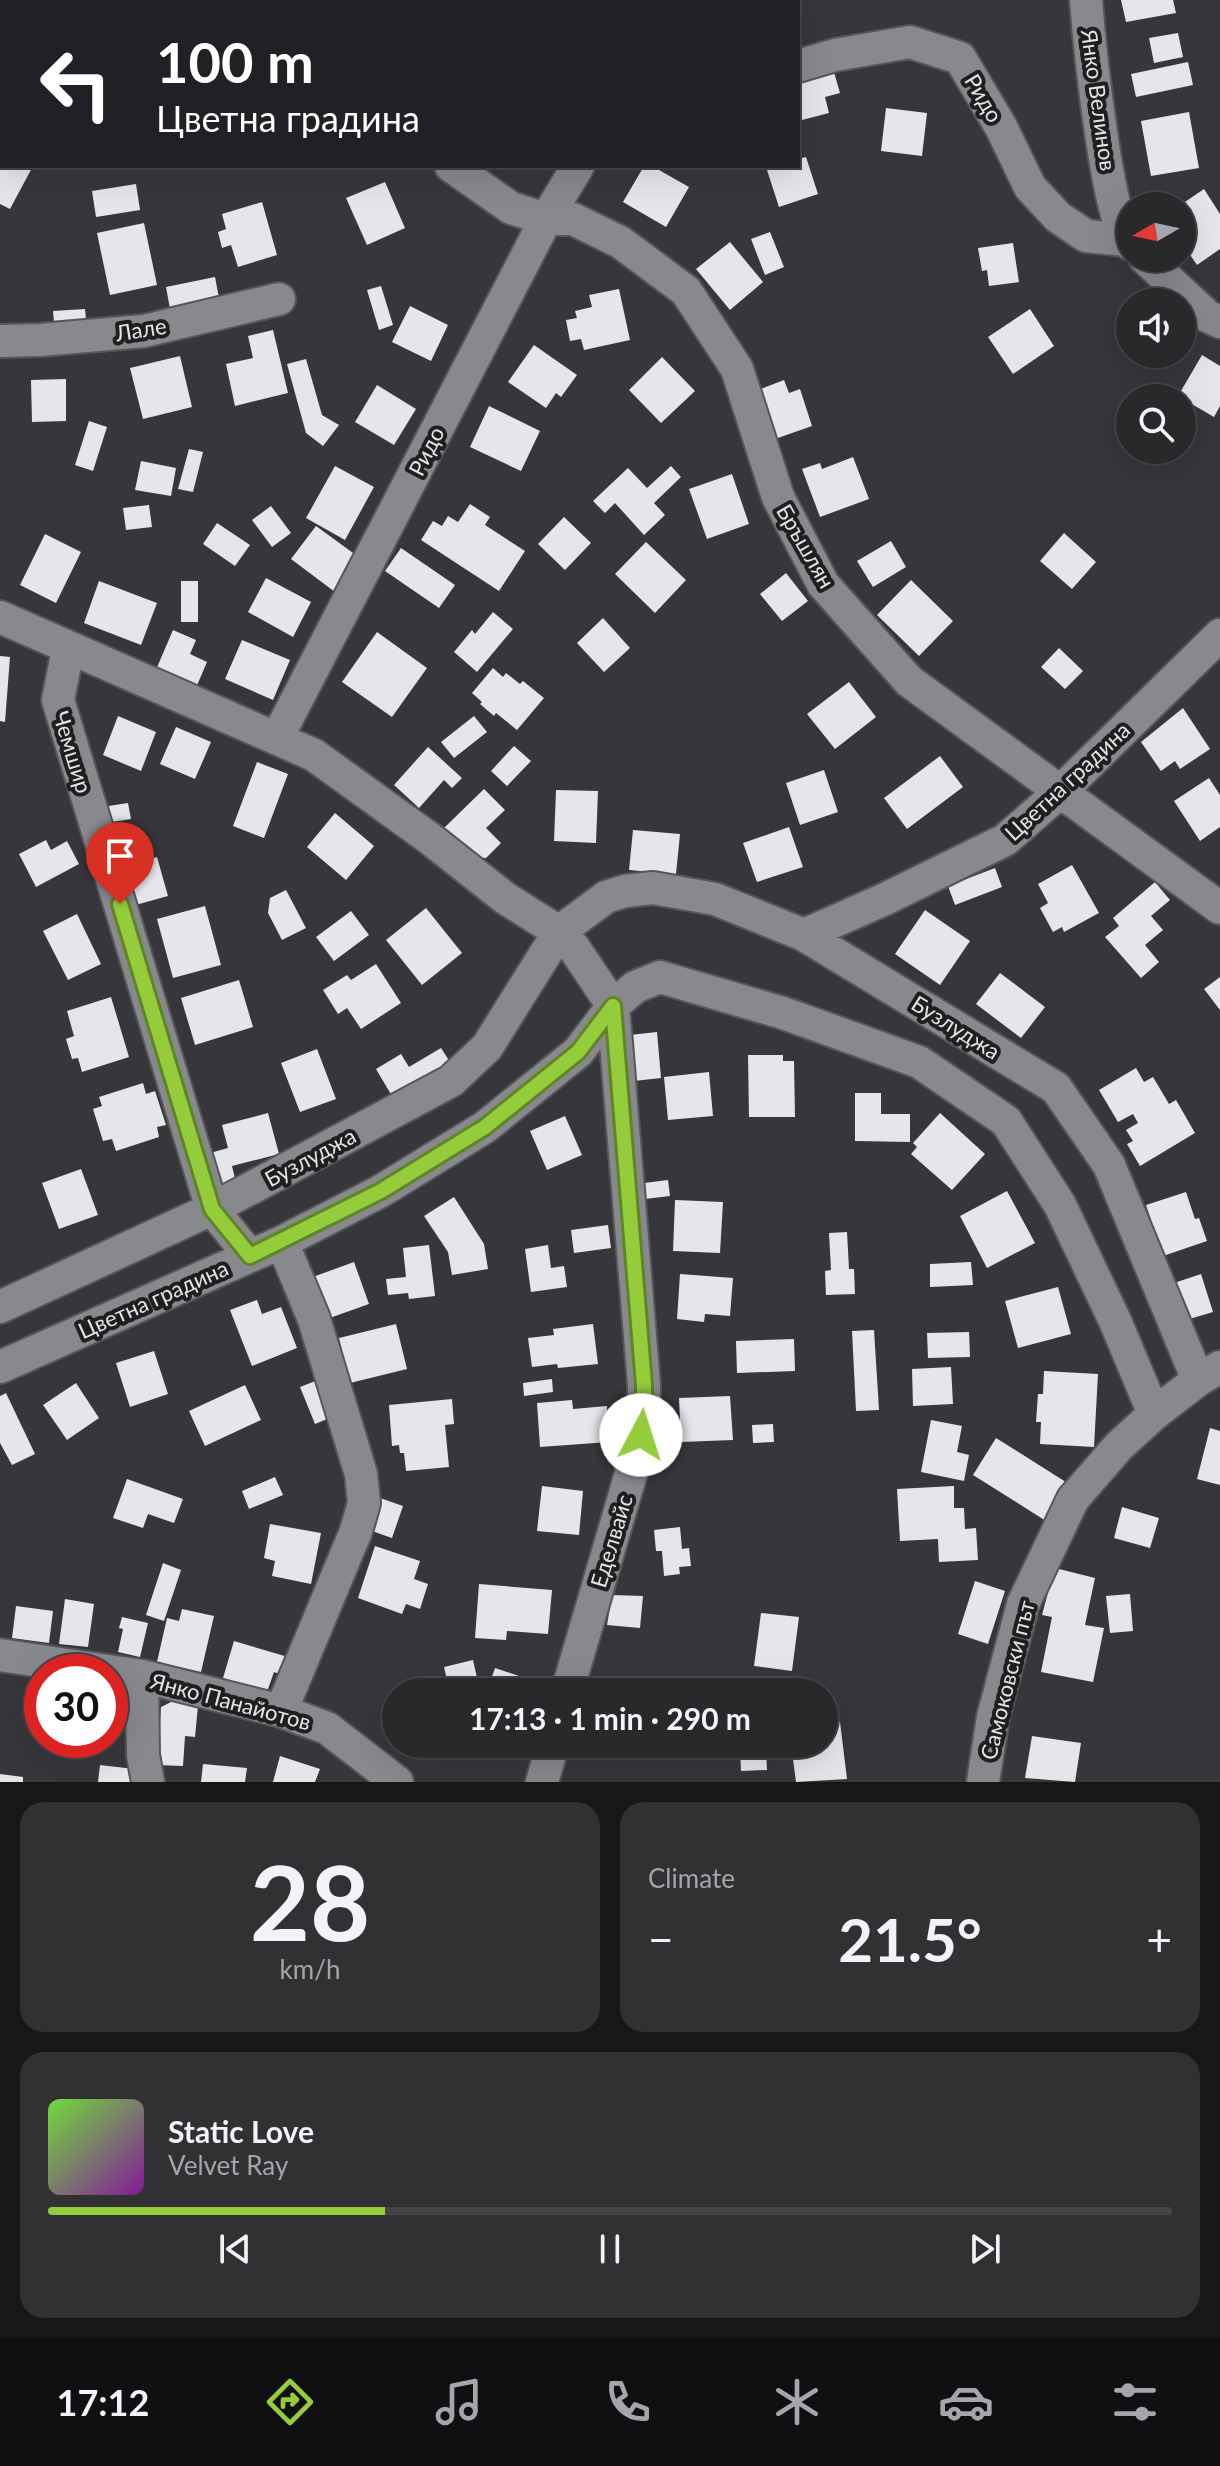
<!DOCTYPE html>
<meta charset="utf-8">
<style>
:root{--surface:#29292c;--page:#313134;--text:#f1f3f6;--muted:#a5a6a9;--line:#454548;--accent:#94cc3b}
body{margin:0;font-family:Lato,sans-serif;background:var(--page);color:var(--text);height:100vh;display:flex;flex-direction:column;font-size:30px;white-space:nowrap}
*{box-sizing:border-box;margin:0}
p{font-size:26px;color:var(--muted)}
.icon{flex:none;width:44px;height:44px;fill:none;stroke:currentColor;stroke-width:2;stroke-linecap:round;stroke-linejoin:round}
.map{position:relative;height:1782px;overflow:hidden}
.side{display:flex;flex-direction:column;gap:20px;padding:20px;background:#171718;flex:1}
.side>*{flex:none}
.hud{position:absolute;left:0px;top:0px;width:800px;height:168px;box-shadow:0 8px 32px #0002,0 0 0 2px var(--line);background:#202124;color:#fff;overflow:hidden}
.needle{width:52px;rotate:261deg}
.buttons{position:absolute;left:1116px;top:192px;display:grid;gap:16px}
.buttons a{display:grid;place-items:center;width:80px;height:80px;border-radius:50%;background:var(--surface);box-shadow:0 8px 32px #0002,0 0 0 2px var(--line);font-size:40px}
.speed{position:absolute;left:24px;top:1654px;display:flex;gap:16px;font-size:40px;font-weight:700;text-align:center}
.speed>*{display:grid;place-content:center;width:104px;height:104px;border-radius:50%;background:var(--surface);box-shadow:0 8px 32px #0002,0 0 0 2px var(--line);line-height:1}
.speed .limit{border:12px solid #d22;background:#fff;color:#111}
.pin{position:absolute;display:grid;place-items:center;width:68px;height:68px;color:#fff;margin:-82px -34px;border-radius:50% 50% 50% 0;rotate:-45deg;box-shadow:0 0 8px #0007}
.pin .icon{rotate:45deg}
.me{position:absolute;width:88px;margin:-44px;rotate:5deg;stroke-linejoin:round;filter:drop-shadow(0 0 6px #0008)}
.turn{display:flex;align-items:center;gap:28px;height:168px;padding:0 24px;font-size:36px}
.turn .icon{width:104px;height:104px;stroke-width:2.5}
.turn b{display:block;font-size:56px;line-height:68px}
.big{font-size:60px;font-weight:700;line-height:1.1}
.side .tile{flex:1;display:flex;flex-direction:column;justify-content:center;gap:12px;min-width:0;padding:0 28px;border-radius:24px;background:var(--page)}
.side .dial{align-items:center;gap:0}
.dial b{font-size:104px;line-height:1}
.song{display:flex;align-items:center;gap:24px}
.cover{width:96px;height:96px;border-radius:12px;background:linear-gradient(135deg,hsl(100 70% 55%),hsl(290 70% 35%))}
.played{height:8px;border-radius:4px;background:linear-gradient(90deg,var(--accent) 30%,var(--line) 30%)}
.keys{display:flex;justify-content:space-around;direction:ltr}
.heat{display:flex;justify-content:space-between;align-items:center;font-size:44px;direction:ltr}
.side .tiles{flex:1;display:grid;gap:20px;grid-template-columns:1fr 1fr}
.tile:last-child{grid-column:span 2}
.trip{position:absolute;left:382px;top:1678px;width:456px;height:80px;border-radius:40px;background:var(--surface);box-shadow:0 8px 32px #0002,0 0 0 2px var(--line);font-weight:700;line-height:80px;text-align:center}
.dock{display:flex;height:128px;justify-content:space-around;align-items:center;background:#101012;color:var(--muted)}
.dock .icon{width:56px;height:56px}
.dock .active{color:var(--accent)}
.dock b{font-size:36px;color:var(--text)}
.map>svg:first-child{display:block}
.building{fill:#e5e6ea}
.lines{fill:none;stroke-linecap:round;stroke-linejoin:round}
.street-casing{stroke:#555659;stroke-width:36}
.street{stroke:#88898d;stroke-width:32}
.route-casing{stroke:#608526;stroke-width:20}
.route{stroke:#94cc3b;stroke-width:14}
.labels{text-anchor:middle;dominant-baseline:central;stroke-width:8;stroke-linejoin:round;paint-order:stroke}
.street-label{font-size:22px;fill:#e4e4e6;stroke:#1f1f20}
</style>
<div class="map">
<svg width="1220" height="1782" viewBox="0 0 1220 1782">
<rect width="100%" height="100%" fill="#37373b"/>
<path class="building" d="M1121 0H1173L1176 13 1126 22Z
M1178 33 1183 57 1154 63 1149 38Z
M1188 62 1193 85 1136 97 1131 74Z
M834 72 840 93 825 97 829 113 802 120 798 102V81Z
M886 108 927 113 922 156 881 151Z
M1189 112 1199 168 1151 176 1141 121Z
M806 157 818 194 779 207 767 170 777 166H798V159Z
M0 166H33L10 209 0 204Z
M644 166H652L689 187 666 227 623 202Z
M385 182 405 228 367 245 346 198Z
M136 184 140 210 96 217 92 191Z
M1204 189 1220 214V249L1197 265 1182 243V206H1179Z
M262 202 277 255 238 267 231 245 222 248 218 232 226 229 222 214Z
M144 223 157 285 110 295 97 233Z
M770 232 784 267 765 275 751 239Z
M730 242 763 282 730 310 696 269Z
M1013 243 1019 282 989 286 987 270 982 271 978 248Z
M215 277 219 298 170 309 166 287Z
M381 286 393 325 379 330 367 290Z
M619 289 630 340 584 350 581 339 570 341 566 320 577 318 575 311 592 307 589 295Z
M1150 294 1162 302H1146Z
M410 306 448 325 431 361 392 342Z
M85 309 87 330 55 333 53 311Z
M1030 309 1054 346 1013 374 988 337Z
M1182 315 1193 322 1182 339Z
M273 330 288 393 235 406 226 364 253 358 248 336Z
M534 345 577 375 561 397 556 393 546 408 508 382Z
M1202 355 1220 366V406L1214 417 1178 396Z
M180 356 192 407 143 419 130 368Z
M662 357 695 391 661 423 629 390Z
M306 359 322 415 339 425 323 446 306 433 287 364Z
M66 379V421L32 422 31 380Z
M784 380 789 393 800 389 812 426 775 439 758 390Z
M377 385 416 409 394 445 355 422Z
M489 406 540 431 521 471 470 447Z
M89 421 107 427 93 471 75 465Z
M189 449 203 452 193 492 178 489Z
M853 457 869 499 820 517 802 469 820 463 822 469Z
M141 461 176 468 171 496 135 490Z
M335 466 374 487 345 540 306 518Z
M671 466 681 477 654 503 665 515 644 535 615 503 605 513 593 501 628 468 647 488Z
M732 474 749 524 707 539 689 489Z
M470 504 490 517 485 525 525 551 499 591 421 540 433 521 442 526 448 516 458 522Z
M149 505 152 527 126 530 123 508Z
M271 506 291 533 272 547 252 520Z
M564 517 591 543 565 570 538 544Z
M217 523 250 545 235 566 203 544Z
M316 526 360 558 335 592 291 559Z
M1064 533 1096 562 1072 589 1040 561Z
M45 534 81 552 56 603 20 585Z
M891 541 906 567 873 587 857 561Z
M646 542 686 580 655 613 615 574Z
M401 548 455 585 439 608 385 571Z
M786 573 808 601 782 621 760 594Z
M266 578 311 602 293 637 248 612Z
M911 580 953 621 919 656 877 615Z
M99 581 157 603 141 645 84 623Z
M181 581H198V622H181Z
M493 612 513 629 477 672 454 652 472 630 475 634Z
M603 618 630 648 604 672 577 643Z
M173 630 196 640 190 654 207 662 195 690 155 672Z
M377 632 427 668 392 717 342 682Z
M242 640 290 660 273 700 225 679Z
M1059 648 1083 671 1065 689 1041 667Z
M0 656 10 657 5 722 0 721Z
M493 668 503 677 506 673 520 684 523 681 544 698 517 730 496 713 494 716 480 704 482 702 472 693Z
M849 682 876 717 835 749 807 714Z
M1183 708 1210 749 1180 769 1175 761 1161 771 1141 742Z
M118 716 156 732 141 771 103 755Z
M474 716 487 732 454 758 441 742Z
M176 727 211 742 195 779 160 764Z
M514 746 531 761 507 786 491 771Z
M428 747 462 778 452 788 444 780 419 808 394 785Z
M940 756 963 787 907 829 884 798Z
M257 762 288 774 264 838 233 826Z
M824 770 838 812 800 825 786 783Z
M1209 778 1220 795V827L1200 841 1174 801Z
M484 789 505 810 486 828 501 843 486 858 472 857 444 828Z
M556 790 598 791 596 843 554 841Z
M128 803 131 819 105 823 102 807Z
M335 813 374 846 346 880 307 847Z
M789 827 803 867 757 882 743 843Z
M633 830 680 834 676 874 629 870Z
M46 840 51 850 67 841 79 864 36 887 19 854Z
M157 857 168 896 132 906 122 867Z
M1072 865 1099 913 1064 932 1062 927 1053 932 1040 908 1048 903 1038 884Z
M995 868 1002 887 955 905 948 886Z
M1155 882 1170 900 1151 916 1163 930 1145 945 1159 962 1141 978 1105 937 1119 926 1113 918Z
M286 890 306 928 282 940 268 913 270 898Z
M205 906 221 965 173 978 157 919Z
M426 908 462 953 422 985 386 940Z
M925 910 970 941 940 985 895 954Z
M351 911 369 935 334 961 316 937Z
M77 914 101 964 68 980 43 931Z
M376 964 401 1003 361 1029 347 1008 338 1014 323 990 347 975 351 980Z
M1000 973 1045 1007 1021 1038 976 1004Z
M1220 977V1010L1204 989Z
M239 980 253 1027 195 1045 181 998Z
M111 997 129 1057 82 1072 78 1058 72 1059 66 1039 74 1036 67 1011Z
M657 1032 661 1078 634 1081 630 1035Z
M441 1048 450 1062 392 1096 376 1069 401 1054 409 1067Z
M317 1049 336 1099 300 1112 281 1063Z
M748 1055H783V1061H794L795 1117H749Z
M1136 1068 1144 1082 1153 1077 1169 1104 1176 1100 1195 1133 1140 1166 1127 1144 1133 1141 1126 1130 1138 1123 1133 1114 1118 1122 1099 1090Z
M709 1072 713 1116 668 1120 664 1077Z
M143 1083 146 1094 155 1091 166 1125 157 1127 159 1137 116 1151 112 1139 103 1141 93 1109 102 1106 99 1097Z
M855 1093H881V1114H910V1142L855 1141Z
M268 1113 279 1154 232 1166 237 1187 219 1191 210 1153 228 1148 222 1125Z
M940 1113 985 1154 952 1190 911 1154 917 1147 913 1143Z
M565 1116 582 1155 547 1170 530 1131Z
M81 1169 98 1215 59 1229 42 1183Z
M668 1180 670 1196 645 1199 644 1183Z
M1007 1191 1035 1243 987 1268 960 1216Z
M1186 1192 1195 1219 1199 1218 1207 1241 1163 1256 1146 1205Z
M454 1197 484 1244 488 1269 452 1275 448 1252 424 1216Z
M675 1200 723 1202 720 1253 673 1251Z
M608 1225 611 1248 574 1253 571 1230Z
M847 1232 849 1269H854L855 1294 826 1295 825 1271 831 1270 829 1233Z
M429 1245 435 1296 409 1299 408 1293 388 1295 386 1279 406 1277 403 1248Z
M548 1245 551 1268 564 1266 567 1287 531 1292 525 1249Z
M354 1262 369 1304 324 1320 310 1278Z
M971 1262 973 1285 930 1287V1264Z
M680 1274 733 1278 730 1316 705 1314 704 1322 677 1319Z
M1201 1274 1213 1312 1176 1323 1165 1286Z
M1058 1287 1071 1334 1018 1348 1005 1301Z
M257 1300 262 1314 281 1307 297 1348 252 1366 230 1310Z
M396 1324 407 1369 350 1383 339 1338Z
M593 1324 598 1364 558 1368 557 1364 532 1367 528 1338 554 1335 553 1329Z
M874 1330 879 1410 856 1411 852 1331Z
M969 1332 970 1357 928 1358 927 1333Z
M794 1339 795 1371 737 1373 736 1341Z
M154 1351 168 1394 130 1407 116 1363Z
M951 1367 953 1404 913 1406 912 1369Z
M1044 1371 1098 1374 1094 1447 1040 1444 1041 1422H1036L1038 1394H1043Z
M552 1379 553 1392 524 1396 523 1383Z
M318 1380 332 1417 315 1424 300 1387Z
M76 1383 99 1418 67 1440 43 1405Z
M245 1385 261 1420 205 1446 189 1411Z
M6 1393 35 1454 12 1465 0 1443V1396Z
M730 1396 733 1440 681 1442 679 1398Z
M452 1399 454 1424 445 1425 449 1467 406 1471 404 1453H400L399 1445 392 1446 389 1405Z
M572 1400 573 1409 607 1406 609 1442 540 1447 537 1403Z
M931 1420 962 1426 957 1452 969 1455 964 1481 921 1472Z
M773 1424 774 1442 753 1443 752 1425Z
M1210 1428 1220 1431V1485L1197 1479Z
M996 1438 1069 1484 1046 1521 973 1475Z
M275 1477 283 1495 249 1509 242 1491Z
M127 1479 183 1499 174 1523 148 1514 143 1528 113 1518Z
M542 1486 583 1491 579 1535 537 1531Z
M954 1486V1508H964L965 1529 976 1528 978 1560 939 1562 938 1539 900 1541 897 1489Z
M380 1498 403 1506 392 1538 369 1530Z
M1122 1507 1159 1518 1150 1548 1114 1538Z
M270 1524 321 1533 311 1584 272 1576 275 1561 264 1558Z
M680 1527 682 1549 689 1548 691 1566 679 1567 680 1574 664 1576 662 1551H656L654 1530Z
M375 1546 420 1561 414 1579 428 1584 420 1609 406 1604 402 1614 358 1598Z
M163 1563 181 1570 164 1621 146 1615Z
M1059 1569 1095 1578 1085 1625 1104 1628 1093 1682 1041 1672 1052 1617 1042 1615 1050 1585Z
M975 1581 1005 1591 988 1644 958 1634Z
M479 1584 552 1590 548 1634 507 1631 506 1640 475 1638Z
M1130 1594 1133 1631 1110 1633 1106 1596Z
M612 1595 643 1596 640 1628 607 1625Z
M65 1599 94 1604 88 1647 59 1644Z
M16 1606 53 1611 49 1643 12 1638Z
M182 1609 214 1616 201 1672 157 1662 167 1618 179 1621Z
M761 1613 799 1617 792 1671 754 1666Z
M122 1617 148 1623 140 1657 118 1652 123 1629 119 1628Z
M234 1641 288 1657 282 1675 274 1672 267 1692 223 1678Z
M473 1660 478 1682 449 1689 444 1667Z
M495 1668 534 1681 531 1692H479L482 1683 489 1685Z
M624 1678 673 1684 672 1692H622Z
M175 1700 198 1706 195 1737 185 1736 183 1766 157 1765 161 1707Z
M396 1714V1739L384 1725Z
M840 1722 847 1779 796 1782 791 1744H824V1724Z
M1032 1736 1081 1743 1075 1782 1025 1778Z
M401 1744H427L412 1757Z
M766 1748 767 1770 741 1771 740 1749Z
M280 1756 320 1769 315 1782H273Z
M203 1764 247 1768 245 1782H201Z
M100 1765 134 1769 135 1782H98Z
M0 1774 23 1777V1782H0Z"/>
<g class="lines">
<g class="street-casing">
<path id="street" d="M293 0V2
M1086 0C1089 40 1107 223 1130 244
M89 2 91 0
M798 66 835 55 910 42 960 58 1001 127 1030 187 1058 217 1086 236 1125 240
M0 130 2 127
M451 166 511 208 546 219H573L620 242 686 291 737 369 778 497 823 584 909 681 1220 908
M1145 258 1207 316 1220 322
M0 341 40 340 144 331 279 299
M0 617 314 755 429 838 505 898 559 932 574 948 613 1006
M68 649 58 700 212 1209 250 1256
M277 738 546 219 578 166
M804 935 885 899 1005 840 1060 792 1220 635
M0 1307 212 1209 451 1081 487 1047 559 932 606 897 625 891 653 888 715 899 804 935 1056 1088 1109 1165 1198 1380
M0 1367 282 1242 381 1191 485 1127 578 1052 613 1006 635 987 660 977 783 1013 919 1062 1006 1121 1060 1205 1116 1323 1154 1414
M0 1655 142 1676 281 1711 327 1728 397 1782
M142 1676 143 1755 148 1782
M567 1692 637 1453 644 1416V1385L613 1006
M281 1711 356 1531 364 1503 361 1474 314 1319 282 1242
M542 1782 553 1744
M983 1782 993 1717 1023 1604 1073 1499 1119 1446 1154 1414 1198 1380 1220 1367"/>
</g>
<use href="#street" class="street"/>
</g>
<g class="lines">
<g class="route-casing">
<path id="route" d="M120 904 212 1209 250 1256 381 1191 485 1127 578 1052 613 1006 644 1385V1416L641 1435"/>
</g>
<use href="#route" class="route"/>
</g>
<g class="labels">
<g class="street-label">
<text transform="translate(984 98) rotate(59)">Ридо</text>
<text transform="translate(1099 100) rotate(82)">Янко Велинов</text>
<text transform="translate(141 329) rotate(-9)">Лале</text>
<text transform="translate(426 451) rotate(-63)">Ридо</text>
<text transform="translate(806 546) rotate(60)">Бръшлян</text>
<text transform="translate(73 752) rotate(73)">Чемшир</text>
<text transform="translate(1067 781) rotate(-43)">Цветна градина</text>
<text transform="translate(956 1027) rotate(32)">Бузлуджа</text>
<text transform="translate(310 1157) rotate(-28)">Бузлуджа</text>
<text transform="translate(153 1299) rotate(-24)">Цветна градина</text>
<text transform="translate(611 1541) rotate(-73)">Еделвайс</text>
<text transform="translate(1007 1680) rotate(-76)">Самоковски път</text>
<text transform="translate(231 1701) rotate(15)">Янко Панайотов</text>
</g>
</g>
</svg>
<div class="buttons">
<a><svg class="needle" viewBox="-14 -14 28 28"><path d="M0-13l5 13h-10z" fill="#e53935"/><path d="M0 13l5-13h-10z" fill="#a5a6a9"/></svg></a>
<a><svg class="icon" aria-label="sound" viewBox="0 0 24 24"><path d="M4 9h4l5-4v14l-5-4H4zM17 9q2 3 0 6"/></svg></a>
<a><svg class="icon" aria-label="search" viewBox="0 0 24 24"><circle cx="10" cy="10" r="6"/><path d="M15 15l6 6"/></svg></a>
</div>
<div class="speed"><div class="limit">30</div></div>
<div class="pin" style="left:120px;top:904px;background:#d93025"><svg class="icon" aria-label="arrive" viewBox="0 0 24 24"><path d="M6 21V4h12l-3 4 3 4H6"/></svg></div>
<svg class="me" style="left:641px;top:1435px" viewBox="-20 -20 40 40"><circle r="19" fill="#fff"/><path d="M0-13L10 11 0 6-10 11z" fill="#94cc3b"/></svg>
<div class="trip">17:13 · 1 min · 290 m</div>
<div class="hud">
<div class="turn"><svg class="icon" aria-label="left" viewBox="0 0 24 24"><path d="M17 20v-9H6M10 6l-5 5 5 5"/></svg><div><b>100 m</b>Цветна градина</div></div>
</div>
</div>
<section class="side">
<div class="tiles">
<div class="tile dial"><b>28</b><p>km/h</p></div>
<div class="tile"><p>Climate</p>
<div class="heat"><a>−</a><b class="big">21.5°</b><a>+</a></div>
</div>
<div class="tile">
<div class="song"><i class="cover"></i><div><b>Static Love</b><p>Velvet Ray</p></div></div>
<div class="played"></div>
<div class="keys"><svg class="icon" aria-label="previous" viewBox="0 0 24 24"><path d="M18 5L8 12l10 7zM5 5v14"/></svg><svg class="icon" aria-label="pause" viewBox="0 0 24 24"><path d="M8 5v14M16 5v14"/></svg><svg class="icon" aria-label="next" viewBox="0 0 24 24"><path d="M6 5l10 7-10 7zM19 5v14"/></svg></div>
</div>
</div>
</section>
<nav class="dock">
<b>17:12</b>
<svg class="icon active" aria-label="directions" viewBox="0 0 24 24"><path d="M12 3l9 9-9 9-9-9zM9 14v-3h6M13 9l2 2-2 2"/></svg>
<svg class="icon" aria-label="music" viewBox="0 0 24 24"><path d="M9 18V5l10-2v13"/><circle cx="6" cy="18" r="3"/><circle cx="16" cy="16" r="3"/></svg>
<svg class="icon" aria-label="phone" viewBox="0 0 24 24"><path d="M5 4h4l2 5-3 2q2 4 5 5l2-3 5 2v4C11 20 4 13 5 4z"/></svg>
<svg class="icon" aria-label="climate" viewBox="0 0 24 24"><path d="M12 3v18M4 7l16 10M4 17L20 7"/></svg>
<svg class="icon" aria-label="car" viewBox="0 0 24 24"><path d="M5 17H2v-5l4-1 3-4h7l3 4 3 1v5h-3M9 17h6M6 11h13"/><circle cx="7" cy="17" r="2"/><circle cx="17" cy="17" r="2"/></svg>
<svg class="icon" aria-label="filters" viewBox="0 0 24 24"><path d="M4 7h16M4 17h16"/><circle cx="9" cy="7" r="2"/><circle cx="15" cy="17" r="2"/></svg>
</nav>
